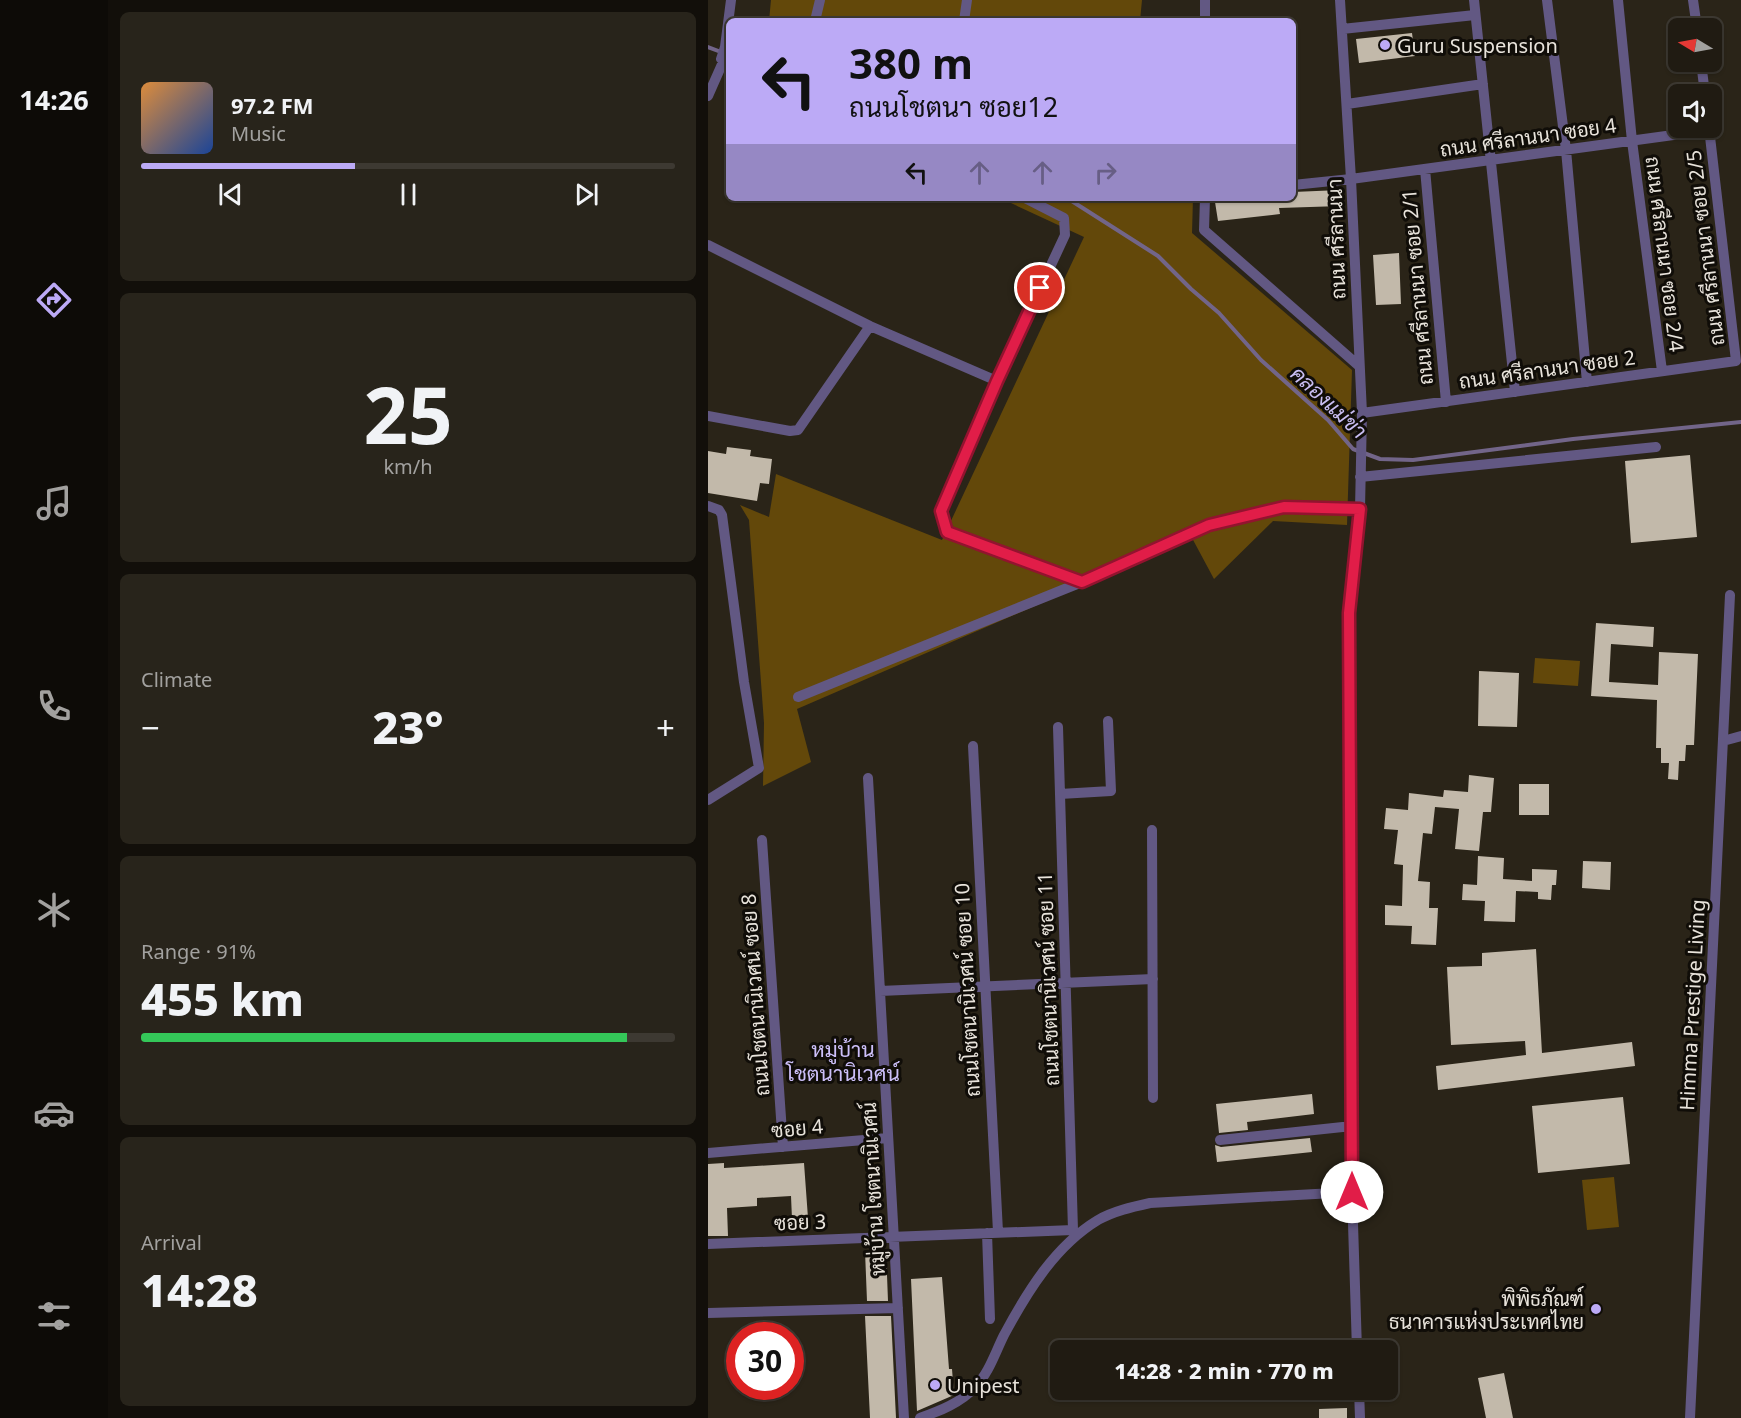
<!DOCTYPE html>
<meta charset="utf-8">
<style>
:root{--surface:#201b12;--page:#28241b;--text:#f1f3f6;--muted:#a2a19f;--line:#3d3932;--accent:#bcaaf6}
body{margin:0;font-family:"Noto Sans",Sarabun,sans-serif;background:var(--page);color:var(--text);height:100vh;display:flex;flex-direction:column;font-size:22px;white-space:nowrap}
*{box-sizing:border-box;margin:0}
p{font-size:20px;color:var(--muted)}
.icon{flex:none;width:33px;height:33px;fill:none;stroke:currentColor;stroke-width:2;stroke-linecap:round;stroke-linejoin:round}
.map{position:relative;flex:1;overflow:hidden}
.drawer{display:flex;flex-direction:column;gap:12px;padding:12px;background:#120f0a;width:600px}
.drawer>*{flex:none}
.hud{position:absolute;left:18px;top:18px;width:570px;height:183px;border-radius:9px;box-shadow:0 2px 4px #0004,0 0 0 2px var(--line);background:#bcaaf6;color:#111;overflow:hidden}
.needle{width:39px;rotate:280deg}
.fabs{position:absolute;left:960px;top:18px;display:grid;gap:12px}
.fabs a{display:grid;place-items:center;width:54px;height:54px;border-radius:9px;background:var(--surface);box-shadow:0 2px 4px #0004,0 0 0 2px var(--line);font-size:30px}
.speed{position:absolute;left:18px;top:1322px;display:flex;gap:12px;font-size:30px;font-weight:700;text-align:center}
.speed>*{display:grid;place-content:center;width:78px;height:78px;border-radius:50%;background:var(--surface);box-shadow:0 2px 4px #0004,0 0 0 2px var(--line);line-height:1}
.speed .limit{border:9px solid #d22;background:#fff;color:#111}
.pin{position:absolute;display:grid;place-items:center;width:51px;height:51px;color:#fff;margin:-26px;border:3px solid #fff;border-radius:50%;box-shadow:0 2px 6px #0007}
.me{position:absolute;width:66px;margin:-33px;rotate:0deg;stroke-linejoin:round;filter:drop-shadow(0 0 4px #0008)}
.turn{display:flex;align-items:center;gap:21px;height:126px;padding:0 24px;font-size:27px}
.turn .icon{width:78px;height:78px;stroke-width:2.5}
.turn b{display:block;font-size:42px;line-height:51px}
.lanes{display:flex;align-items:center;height:57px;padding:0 24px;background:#0003;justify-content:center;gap:30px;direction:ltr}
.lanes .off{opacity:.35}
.big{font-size:45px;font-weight:800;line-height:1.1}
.drawer .tile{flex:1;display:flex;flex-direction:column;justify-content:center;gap:9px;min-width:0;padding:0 21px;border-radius:9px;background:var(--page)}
.drawer .dial{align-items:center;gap:0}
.dial b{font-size:78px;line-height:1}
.song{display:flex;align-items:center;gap:18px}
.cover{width:72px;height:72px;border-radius:9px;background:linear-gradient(135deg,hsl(30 70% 55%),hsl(220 70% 35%))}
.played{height:6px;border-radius:3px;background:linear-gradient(90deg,var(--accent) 40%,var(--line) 40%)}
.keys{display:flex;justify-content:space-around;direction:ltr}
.heat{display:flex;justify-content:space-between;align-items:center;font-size:33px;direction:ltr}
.charge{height:9px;border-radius:4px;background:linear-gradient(90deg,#34c759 91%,var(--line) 0)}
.trip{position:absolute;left:342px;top:1340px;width:348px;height:60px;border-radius:9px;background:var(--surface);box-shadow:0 2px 4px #0004,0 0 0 2px var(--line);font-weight:800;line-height:60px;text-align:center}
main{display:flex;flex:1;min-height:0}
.tabs{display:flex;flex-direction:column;width:108px;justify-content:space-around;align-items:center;background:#0d0b07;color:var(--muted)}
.tabs .icon{width:42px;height:42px}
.tabs .on{color:var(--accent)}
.tabs b{font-size:27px;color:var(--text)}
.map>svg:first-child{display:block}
.green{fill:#63480a}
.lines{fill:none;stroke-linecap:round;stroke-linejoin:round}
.stream{stroke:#726589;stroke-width:4}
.building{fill:#c2b9aa}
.street{stroke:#625883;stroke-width:10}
.route-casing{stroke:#92132f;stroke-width:15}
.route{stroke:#e11d48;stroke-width:10}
.poi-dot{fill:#bcaaf6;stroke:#100d08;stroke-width:2}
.labels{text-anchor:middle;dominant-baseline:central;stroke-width:6;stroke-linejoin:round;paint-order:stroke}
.poi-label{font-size:20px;fill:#e8e3db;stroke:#100d08;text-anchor:start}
.street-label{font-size:20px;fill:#e8e3db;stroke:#100d08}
.water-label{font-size:21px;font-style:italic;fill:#c9bef2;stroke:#100d08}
.neighbourhood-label{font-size:21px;fill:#cdc0fa;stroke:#100d08}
</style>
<main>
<nav class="tabs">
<b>14:26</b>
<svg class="icon on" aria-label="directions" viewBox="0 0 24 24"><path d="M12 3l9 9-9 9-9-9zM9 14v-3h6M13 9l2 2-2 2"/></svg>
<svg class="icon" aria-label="music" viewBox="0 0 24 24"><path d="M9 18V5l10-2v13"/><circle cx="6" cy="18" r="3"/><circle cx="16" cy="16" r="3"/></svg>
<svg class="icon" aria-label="phone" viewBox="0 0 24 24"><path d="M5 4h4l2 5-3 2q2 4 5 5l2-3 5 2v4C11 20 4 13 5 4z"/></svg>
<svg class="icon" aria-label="climate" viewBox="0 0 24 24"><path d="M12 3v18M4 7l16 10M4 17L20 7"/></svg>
<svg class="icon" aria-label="car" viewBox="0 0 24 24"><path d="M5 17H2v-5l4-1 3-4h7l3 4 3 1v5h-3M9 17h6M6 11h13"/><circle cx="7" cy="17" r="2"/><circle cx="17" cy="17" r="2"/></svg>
<svg class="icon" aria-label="filters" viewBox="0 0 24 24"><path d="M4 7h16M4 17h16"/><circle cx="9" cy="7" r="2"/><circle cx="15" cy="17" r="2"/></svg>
</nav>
<section class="drawer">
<div class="tile">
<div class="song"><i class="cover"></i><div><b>97.2 FM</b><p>Music</p></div></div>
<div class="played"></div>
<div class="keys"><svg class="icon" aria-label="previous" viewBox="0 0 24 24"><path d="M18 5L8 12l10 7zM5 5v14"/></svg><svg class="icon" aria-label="pause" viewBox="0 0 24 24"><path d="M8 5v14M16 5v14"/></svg><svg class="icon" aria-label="next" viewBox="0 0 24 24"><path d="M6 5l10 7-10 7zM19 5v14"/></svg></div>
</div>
<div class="tile dial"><b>25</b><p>km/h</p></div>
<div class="tile"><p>Climate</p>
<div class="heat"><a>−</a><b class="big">23°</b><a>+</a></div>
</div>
<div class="tile"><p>Range · 91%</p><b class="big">455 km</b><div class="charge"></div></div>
<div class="tile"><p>Arrival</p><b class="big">14:28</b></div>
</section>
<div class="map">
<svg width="1033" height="1418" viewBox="0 0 1033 1418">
<rect width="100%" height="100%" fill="#2a2418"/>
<path class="green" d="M63 0H434L432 21H61Z
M292 198H485L484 233 644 370 639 525 565 521 506 579 484 538 89 709 103 762 55 786 56 723 41 520 32 505 61 517 68 474 234 540 376 237Z
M827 658 872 661 870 686 825 683Z
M906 1177 911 1227 879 1230 874 1180Z"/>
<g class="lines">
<path class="stream" d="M0 47 21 55
M359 198 450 256 483 289 511 313 553 360 620 420 645 449 672 459 705 460 865 439 1033 422"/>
</g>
<path class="building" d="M704 33 707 56 651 63 648 39Z
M632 190 633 206 571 208 572 214 510 221 507 202 540 198H585V192Z
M691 253 693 304 668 305 665 255Z
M19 447 43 450 42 456 64 459 61 484 52 483 49 501 0 493V451L18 454Z
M982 455 989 537 923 543 917 461Z
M888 623 946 627 945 647 903 644 901 682 950 685 951 652 990 654 986 745H978L977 761H971L970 780 960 779 961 763H953V748H948L949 700 883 696Z
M771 671 811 673 809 727 770 726Z
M761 775 786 778 783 812H775L771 851 747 849 751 809 727 807 724 834 715 833 710 881 722 882 721 908H730L728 945 703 944 704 926 677 925V905L694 906 695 865 686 864 690 830 676 829 678 808 700 810 701 793 735 797 736 790 760 792Z
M811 784H841V815H811Z
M770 856 796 858 795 879 824 881V869L849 870 848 885H844L843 900 830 899V892L808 891 807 922 776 921 777 901 754 900 755 884 769 885Z
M875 861 903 862 902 890 874 888Z
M828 949 834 1053 924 1042 927 1066 730 1090 728 1066 818 1055 817 1041 743 1045 739 967 774 966V953Z
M604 1094 606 1114 539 1122 540 1130 511 1133 508 1104Z
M915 1097 922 1164 830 1173 824 1106Z
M602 1138 604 1152 509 1162 507 1145 513 1147Z
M16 1163V1168L96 1163 100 1218 84 1219 83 1196 49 1198V1206L19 1208 20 1236H0V1164Z
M178 1249 180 1301H159L157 1251Z
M234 1277 241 1369H244L246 1395 209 1411 203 1279Z
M157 1316H183L188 1418H162Z
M796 1373 805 1418H778L770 1378Z
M639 1408V1418H611V1409Z"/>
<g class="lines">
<path class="street" d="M497 0V21
M632 0 643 179 654 413 652 509 641 613 644 1192 649 1350
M766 0 807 392
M839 0 858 150 879 382
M910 0 924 141 954 371
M985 0 989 28
M107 21 112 0
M256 21 259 0
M634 29 767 15
M993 62 997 94
M21 64 13 59 17 47 23 0
M0 96 15 62
M639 104 775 84
M717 169 738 402
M585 185 643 179 1002 130
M317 198 356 218 357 235 289 381 233 511 239 532 374 582 501 525 576 507 652 509
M497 198 496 230 651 366
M0 245 162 326 289 381
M654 413 1028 361 1001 128
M0 416 82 431 90 430 162 326
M652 477 948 447
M0 506 11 510 14 515 36 682 51 768 0 800
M90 697 374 582
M1015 741 1033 736
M265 746 290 1232
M160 778 196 1418
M352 794 403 791 400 721
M444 830 445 1098
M54 840 75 1147
M172 991 445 979
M512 1140 644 1126
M0 1153 180 1138
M279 1233 282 1319
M0 1244 365 1230 350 727
M0 1313 190 1308
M651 1389 652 1418
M212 1418C231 1411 253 1403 267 1387 281 1373 287 1353 296 1335 319 1292 347 1246 390 1220 406 1211 424 1207 442 1203L644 1192
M982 1418 1022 595"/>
</g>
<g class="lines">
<g class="route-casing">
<path id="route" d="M332 288 289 381 233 511 239 532 374 582 501 525 576 507 652 509 641 613 644 1192"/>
</g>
<use href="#route" class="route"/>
</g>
<g class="poi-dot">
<circle cx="677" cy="45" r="6"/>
<circle cx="888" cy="1309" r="6"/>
<circle cx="227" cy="1385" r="6"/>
</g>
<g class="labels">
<g class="poi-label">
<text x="689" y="45">Guru Suspension</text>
<text x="876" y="1298" text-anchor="end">พิพิธภัณฑ์<tspan x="876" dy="23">ธนาคารแห่งประเทศไทย</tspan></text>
<text x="239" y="1385">Unipest</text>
</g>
<g class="street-label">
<text transform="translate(820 137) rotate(-8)">ถนน ศรีลานนา ซอย 4</text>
<text transform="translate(628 239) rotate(-92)">ถนน ศรีลานนา</text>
<text transform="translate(997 248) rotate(-97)">ถนน ศรีลานนา ซอย 2/5</text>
<text transform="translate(957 254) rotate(83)">ถนน ศรีลานนา ซอย 2/4</text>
<text transform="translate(709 287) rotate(-95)">ถนน ศรีลานนา ซอย 2/1</text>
<text transform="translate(839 369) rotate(-8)">ถนน ศรีลานนา ซอย 2</text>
<text transform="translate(340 979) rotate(-92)">ถนนโชตนานิเวศน์ ซอย 11</text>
<text transform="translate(259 990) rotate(-93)">ถนนโชตนานิเวศน์ ซอย 10</text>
<text transform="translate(47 995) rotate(-94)">ถนนโชตนานิเวศน์ ซอย 8</text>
<text transform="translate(984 1005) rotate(-87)">Himma Prestige Living</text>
<text transform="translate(89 1128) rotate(-5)">ซอย 4</text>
<text transform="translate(165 1189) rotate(-93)">หมู่บ้าน โชตนานิเวศน์</text>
<text transform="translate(92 1222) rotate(-2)">ซอย 3</text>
</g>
<g class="water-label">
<text transform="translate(621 402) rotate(43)">คลองแม่ข่า</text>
</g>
<g class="neighbourhood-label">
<text x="135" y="1049">หมู่บ้าน<tspan x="135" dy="24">โชตนานิเวศน์</tspan></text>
</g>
</g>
</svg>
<div class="fabs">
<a><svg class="needle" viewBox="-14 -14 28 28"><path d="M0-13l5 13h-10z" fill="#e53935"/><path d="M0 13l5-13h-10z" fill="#a2a19f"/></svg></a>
<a><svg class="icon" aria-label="sound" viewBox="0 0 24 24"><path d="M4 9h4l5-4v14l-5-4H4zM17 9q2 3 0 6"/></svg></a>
</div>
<div class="speed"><div class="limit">30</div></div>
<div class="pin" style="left:332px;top:288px;background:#d93025"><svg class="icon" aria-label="arrive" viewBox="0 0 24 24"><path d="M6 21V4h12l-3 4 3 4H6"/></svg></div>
<svg class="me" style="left:644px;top:1192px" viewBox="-20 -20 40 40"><circle r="19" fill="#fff"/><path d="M0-13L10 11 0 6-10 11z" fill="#e11d48"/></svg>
<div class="trip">14:28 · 2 min · 770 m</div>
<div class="hud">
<div class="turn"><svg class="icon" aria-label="left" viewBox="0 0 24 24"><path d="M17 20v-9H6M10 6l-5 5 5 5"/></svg><div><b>380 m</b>ถนนโชตนา ซอย12</div></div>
<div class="lanes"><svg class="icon" aria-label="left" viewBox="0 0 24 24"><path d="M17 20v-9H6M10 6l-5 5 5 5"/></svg><svg class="icon off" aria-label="ahead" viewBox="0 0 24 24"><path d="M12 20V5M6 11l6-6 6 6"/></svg><svg class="icon off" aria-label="ahead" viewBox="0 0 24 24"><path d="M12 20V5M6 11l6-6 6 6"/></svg><svg class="icon off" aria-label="right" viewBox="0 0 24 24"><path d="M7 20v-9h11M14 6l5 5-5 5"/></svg></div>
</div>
</div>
</main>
